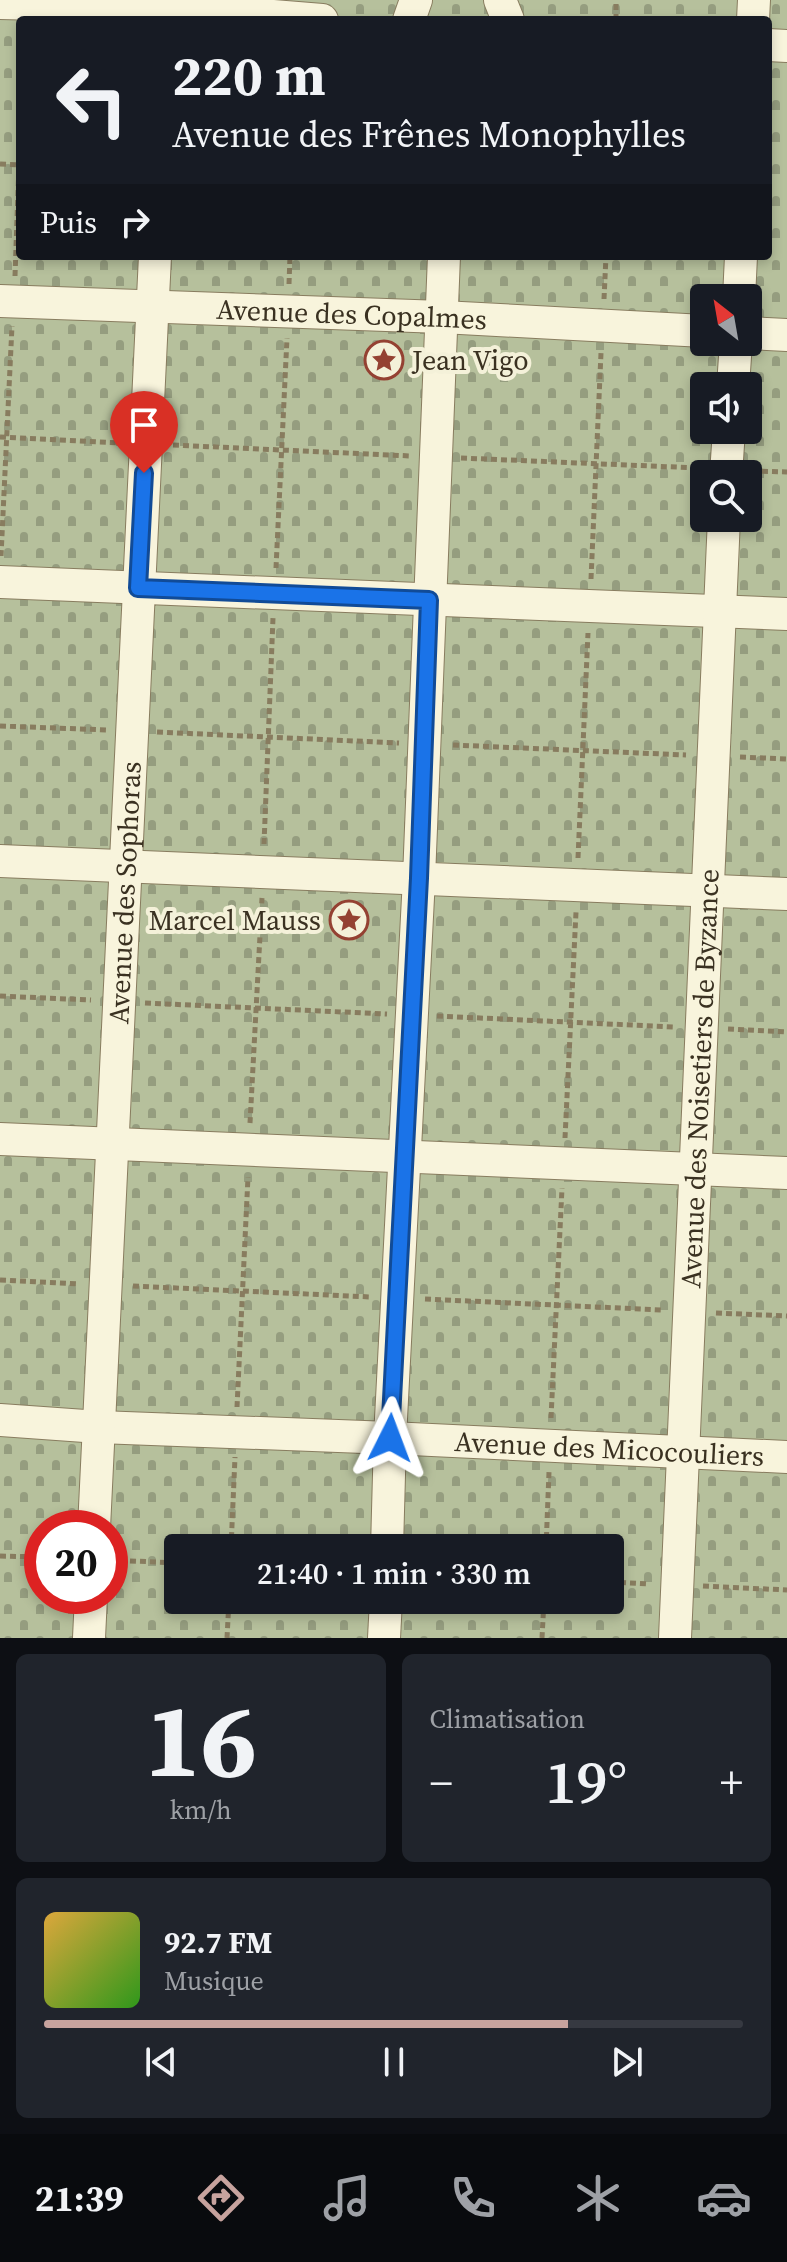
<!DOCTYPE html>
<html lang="fr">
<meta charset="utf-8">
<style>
:root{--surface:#171b24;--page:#20242c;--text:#f1f3f6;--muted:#9ea1a6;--line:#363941;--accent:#c7a39e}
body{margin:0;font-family:"Source Serif 4",serif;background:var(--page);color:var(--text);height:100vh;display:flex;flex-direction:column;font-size:30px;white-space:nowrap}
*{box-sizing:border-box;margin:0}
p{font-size:26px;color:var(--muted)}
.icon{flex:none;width:44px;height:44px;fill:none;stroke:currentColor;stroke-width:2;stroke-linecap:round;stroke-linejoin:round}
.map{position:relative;height:1638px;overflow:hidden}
.details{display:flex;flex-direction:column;gap:16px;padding:16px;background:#0d0f14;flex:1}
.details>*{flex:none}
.top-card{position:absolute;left:16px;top:16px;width:756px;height:244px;border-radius:8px;box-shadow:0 4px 12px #0003;background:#171b24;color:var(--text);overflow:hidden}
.needle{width:52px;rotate:329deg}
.fabs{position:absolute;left:690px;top:284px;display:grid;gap:16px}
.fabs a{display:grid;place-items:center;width:72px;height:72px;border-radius:8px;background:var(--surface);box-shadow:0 4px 12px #0003;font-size:40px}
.speed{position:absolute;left:24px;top:1510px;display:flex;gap:16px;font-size:40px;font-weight:700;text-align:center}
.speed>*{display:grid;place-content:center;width:104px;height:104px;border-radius:50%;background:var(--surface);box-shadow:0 4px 12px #0003;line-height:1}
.speed .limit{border:12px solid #d22;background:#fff;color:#111}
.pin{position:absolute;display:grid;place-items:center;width:68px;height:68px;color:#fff;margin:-82px -34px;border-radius:50% 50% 50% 0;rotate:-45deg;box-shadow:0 0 8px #0007}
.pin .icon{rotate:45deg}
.me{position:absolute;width:88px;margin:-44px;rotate:3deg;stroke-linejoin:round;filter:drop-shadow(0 0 6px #0008)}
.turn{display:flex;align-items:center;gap:28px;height:168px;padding:0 24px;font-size:36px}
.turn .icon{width:104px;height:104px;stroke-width:2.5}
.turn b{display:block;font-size:56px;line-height:68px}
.then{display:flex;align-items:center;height:76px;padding:0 24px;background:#0003;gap:16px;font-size:30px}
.big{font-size:60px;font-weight:600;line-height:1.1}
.details .tile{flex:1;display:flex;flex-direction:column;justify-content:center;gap:12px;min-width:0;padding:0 28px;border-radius:12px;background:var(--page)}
.details .dial{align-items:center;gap:0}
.dial b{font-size:104px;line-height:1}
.song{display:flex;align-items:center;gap:24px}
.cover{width:96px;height:96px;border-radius:12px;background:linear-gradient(135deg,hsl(40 70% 55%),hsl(110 70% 35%))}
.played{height:8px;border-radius:4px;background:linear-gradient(90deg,var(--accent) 75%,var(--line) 75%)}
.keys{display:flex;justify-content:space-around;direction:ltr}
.heat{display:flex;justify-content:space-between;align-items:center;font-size:44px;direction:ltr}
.details .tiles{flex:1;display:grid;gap:16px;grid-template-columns:1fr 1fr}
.tile:last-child{grid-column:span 2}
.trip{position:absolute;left:164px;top:1534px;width:460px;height:80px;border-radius:8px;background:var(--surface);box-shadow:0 4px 12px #0003;font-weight:600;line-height:80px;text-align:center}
.menu{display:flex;height:128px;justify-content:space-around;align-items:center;background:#090b0e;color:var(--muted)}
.menu .icon{width:56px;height:56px}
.menu .current{color:var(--accent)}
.menu b{font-size:36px;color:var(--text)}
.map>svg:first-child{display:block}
.cemetery{fill:url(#cemetery-stones);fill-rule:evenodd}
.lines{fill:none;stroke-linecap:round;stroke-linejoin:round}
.minor-casing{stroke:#887c5f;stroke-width:34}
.path{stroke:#887c5f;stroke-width:5;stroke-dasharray:6 4;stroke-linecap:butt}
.minor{stroke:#f8f4dc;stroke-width:32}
.route-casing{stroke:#114b97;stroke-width:20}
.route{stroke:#1a73e8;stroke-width:14}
.labels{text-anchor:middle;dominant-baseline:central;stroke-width:8;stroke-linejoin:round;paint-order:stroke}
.street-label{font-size:28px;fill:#3a3121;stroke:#f4f1d9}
.poi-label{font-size:28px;fill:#3a3121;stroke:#f4f1d9;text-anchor:start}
</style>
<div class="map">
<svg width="787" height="1638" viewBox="0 0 787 1638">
<defs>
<pattern id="cemetery-stones" width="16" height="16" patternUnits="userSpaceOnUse" patternTransform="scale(2)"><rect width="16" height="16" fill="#b6c09c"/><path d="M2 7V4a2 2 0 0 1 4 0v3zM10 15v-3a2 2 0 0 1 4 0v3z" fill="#959d7f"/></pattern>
</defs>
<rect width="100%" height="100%" fill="#ede8c9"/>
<path class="cemetery" d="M0 0H787V1638H0ZM20 20H768V256H20ZM704 298H748V342H704ZM704 386H748V430H704ZM704 474H748V518H704ZM42 1528H110V1596H42ZM178 1548H610V1600H178Z"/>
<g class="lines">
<g class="minor-casing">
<g id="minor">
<path d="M500 0 508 20"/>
<path d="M0 3 164 7 322 20"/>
<path d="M409 20 416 0"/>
<path d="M753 20 754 0"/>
<path d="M768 45 787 46"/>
<path d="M739 298 741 256"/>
<path id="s1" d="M0 301 442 317 704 331"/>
<path d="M748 333 787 335"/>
<path d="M733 386 736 342"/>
<path d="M726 474 729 430"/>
<path d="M0 582 787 614"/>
<path d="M0 861 787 894"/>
<path d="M0 1139 787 1173"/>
<path id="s2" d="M0 1420 99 1427 390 1438 787 1457"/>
<path id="s3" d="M94 1528 155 256"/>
<path d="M387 1548 390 1438 419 878 444 256"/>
<path d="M89 1638 91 1596"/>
<path d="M384 1638 386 1600"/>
<path id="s4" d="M675 1638 724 518"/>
</g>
</g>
<path class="path" d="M616 20V0
M0 164 19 165
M15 276 20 136
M289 284 290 256
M604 299 606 256
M0 437 119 443
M173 445 411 456
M461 458 698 468
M752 471 787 472
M1 556 12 326
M276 568 287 338
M591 579 601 353
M0 726 107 730
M157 732 399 743
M453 745 686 755
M740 757 787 759
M264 844 273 618
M578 858 588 633
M0 996 91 1000
M145 1003 387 1014
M437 1016 674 1027
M728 1029 787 1032
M250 1123 262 898
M565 1138 576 912
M0 1280 79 1284
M133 1286 371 1297
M425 1299 662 1310
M716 1313 787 1316
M237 1407 248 1177
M551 1418 562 1188
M231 1548 235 1457
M546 1548 549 1472
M0 1556 42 1557
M110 1560 178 1563
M610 1582 649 1584
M703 1586 787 1590
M227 1638 229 1600
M542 1638 544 1600"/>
<use href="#minor" class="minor"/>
</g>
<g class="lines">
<g class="route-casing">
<path id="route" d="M144 473 138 588 429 600 419 878 390 1438"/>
</g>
<use href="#route" class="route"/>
</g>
<defs>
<g id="sight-ring" transform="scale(2)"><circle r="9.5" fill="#f4f1d9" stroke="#944132" stroke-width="1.5"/><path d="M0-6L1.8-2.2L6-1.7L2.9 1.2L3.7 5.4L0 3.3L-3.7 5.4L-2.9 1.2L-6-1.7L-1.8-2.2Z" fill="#944132"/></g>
</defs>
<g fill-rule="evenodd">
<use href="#sight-ring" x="384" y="360"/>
<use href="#sight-ring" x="349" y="920"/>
</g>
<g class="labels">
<g class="street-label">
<text stroke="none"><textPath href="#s1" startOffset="352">Avenue des Copalmes</textPath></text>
<text stroke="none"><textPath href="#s3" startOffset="636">Avenue des Sophoras</textPath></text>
<text stroke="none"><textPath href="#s4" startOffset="560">Avenue des Noisetiers de Byzance</textPath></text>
<text stroke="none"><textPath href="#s2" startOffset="610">Avenue des Micocouliers</textPath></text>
</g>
<g class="poi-label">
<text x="412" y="360">Jean Vigo</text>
<text x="321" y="920" text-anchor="end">Marcel Mauss</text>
</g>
</g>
</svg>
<div class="fabs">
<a><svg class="needle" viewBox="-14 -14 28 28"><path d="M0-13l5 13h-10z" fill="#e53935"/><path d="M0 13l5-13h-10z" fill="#9ea1a6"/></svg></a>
<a><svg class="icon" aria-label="sound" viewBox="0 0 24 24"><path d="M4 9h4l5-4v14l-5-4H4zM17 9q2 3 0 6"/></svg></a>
<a><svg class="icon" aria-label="search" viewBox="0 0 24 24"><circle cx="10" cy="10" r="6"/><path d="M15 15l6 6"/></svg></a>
</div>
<div class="speed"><div class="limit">20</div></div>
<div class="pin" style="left:144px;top:473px;background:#d93025"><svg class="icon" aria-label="arrive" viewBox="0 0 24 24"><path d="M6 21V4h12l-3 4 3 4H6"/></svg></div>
<svg class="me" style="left:390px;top:1438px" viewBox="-20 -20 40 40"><path d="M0-17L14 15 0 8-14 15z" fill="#1a73e8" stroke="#fff" stroke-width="4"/></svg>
<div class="trip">21:40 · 1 min · 330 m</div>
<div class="top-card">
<div class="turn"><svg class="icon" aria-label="left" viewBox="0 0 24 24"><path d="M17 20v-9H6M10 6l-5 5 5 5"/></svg><div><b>220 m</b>Avenue des Frênes Monophylles</div></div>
<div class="then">Puis<svg class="icon" aria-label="right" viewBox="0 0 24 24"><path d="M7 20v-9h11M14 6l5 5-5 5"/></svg></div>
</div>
</div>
<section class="details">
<div class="tiles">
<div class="tile dial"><b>16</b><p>km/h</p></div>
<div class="tile"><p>Climatisation</p>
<div class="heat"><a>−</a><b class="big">19°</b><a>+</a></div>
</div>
<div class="tile">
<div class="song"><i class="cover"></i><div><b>92.7 FM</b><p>Musique</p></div></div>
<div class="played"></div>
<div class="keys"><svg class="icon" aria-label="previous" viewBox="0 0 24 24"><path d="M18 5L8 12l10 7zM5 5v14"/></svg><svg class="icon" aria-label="pause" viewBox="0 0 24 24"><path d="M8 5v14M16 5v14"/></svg><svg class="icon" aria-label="next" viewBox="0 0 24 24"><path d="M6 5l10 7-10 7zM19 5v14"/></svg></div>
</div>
</div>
</section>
<nav class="menu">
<b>21:39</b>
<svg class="icon current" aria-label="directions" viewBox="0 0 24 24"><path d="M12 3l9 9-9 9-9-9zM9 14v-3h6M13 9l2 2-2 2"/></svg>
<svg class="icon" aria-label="music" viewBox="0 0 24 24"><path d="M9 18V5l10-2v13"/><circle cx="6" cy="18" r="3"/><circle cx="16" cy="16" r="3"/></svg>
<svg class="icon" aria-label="phone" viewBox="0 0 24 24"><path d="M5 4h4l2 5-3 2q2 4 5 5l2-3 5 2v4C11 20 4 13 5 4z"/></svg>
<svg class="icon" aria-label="climate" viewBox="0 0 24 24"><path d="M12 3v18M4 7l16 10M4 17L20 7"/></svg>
<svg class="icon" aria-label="car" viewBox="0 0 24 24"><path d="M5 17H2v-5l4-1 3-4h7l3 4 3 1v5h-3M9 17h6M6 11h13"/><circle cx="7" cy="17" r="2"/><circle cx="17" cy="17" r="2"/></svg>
</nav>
